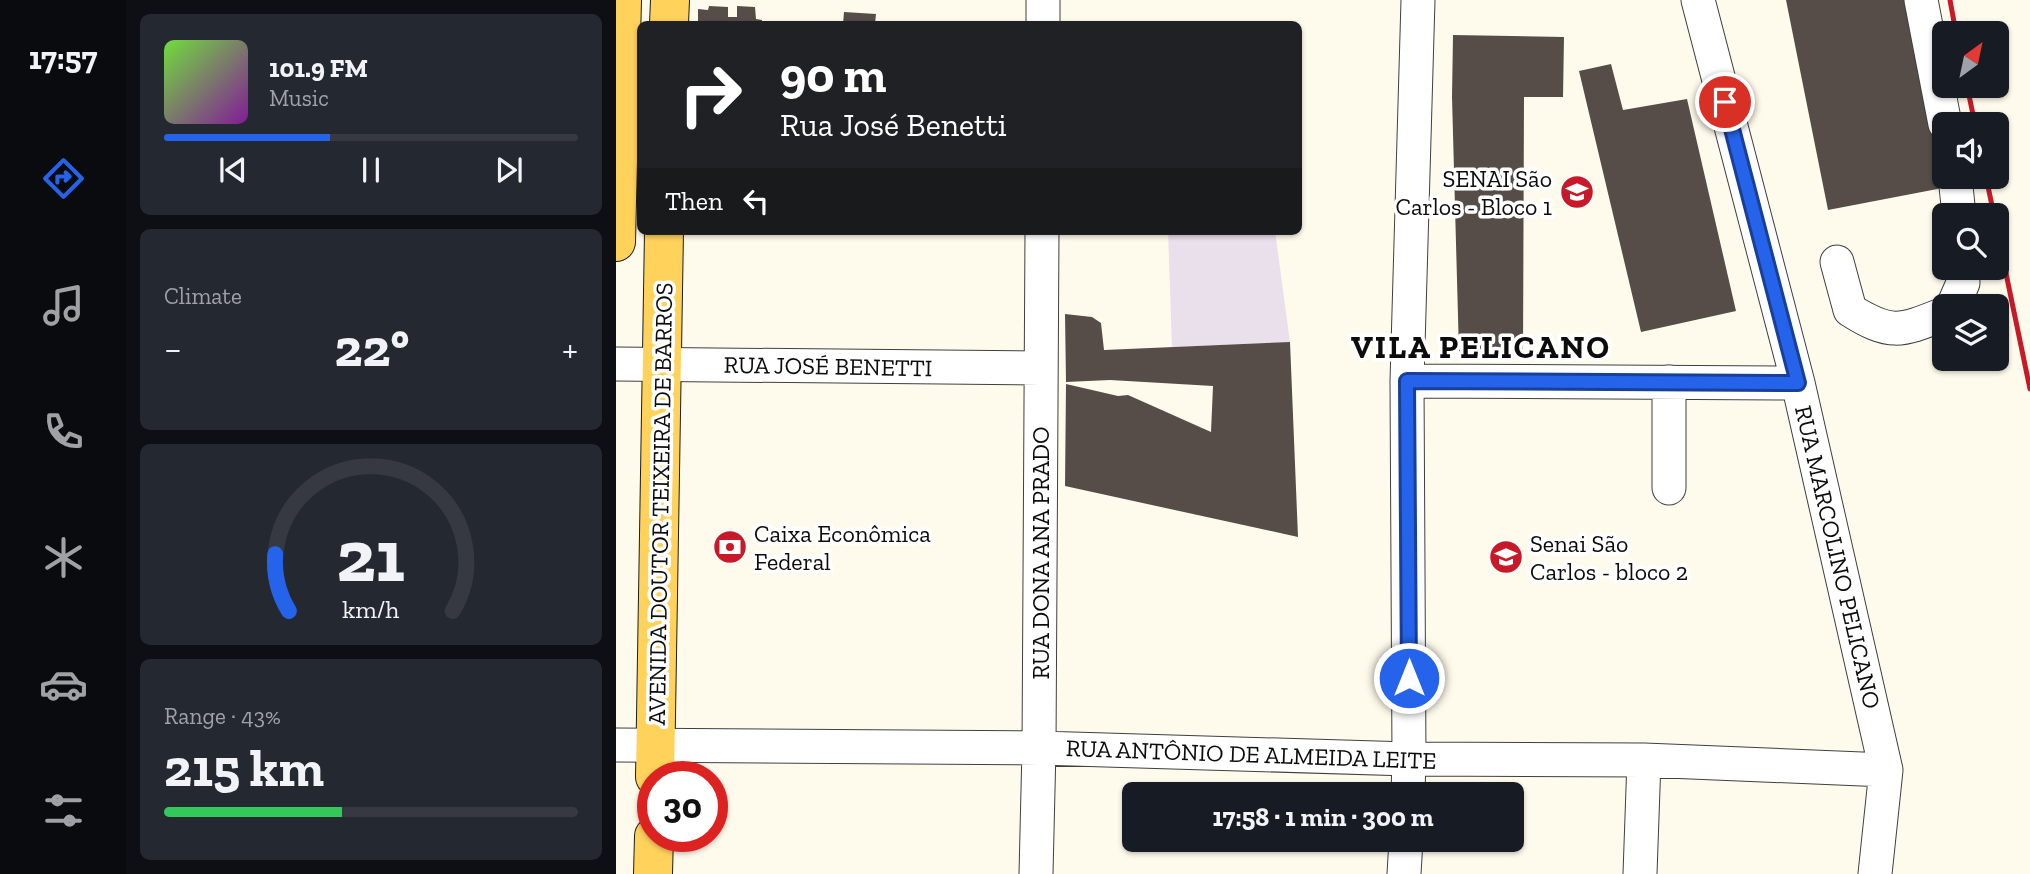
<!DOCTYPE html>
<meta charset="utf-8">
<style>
:root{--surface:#171b24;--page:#242831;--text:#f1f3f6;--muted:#9ea1a6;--line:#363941;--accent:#2563eb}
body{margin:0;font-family:"Zilla Slab",serif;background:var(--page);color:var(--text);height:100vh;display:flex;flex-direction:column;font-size:26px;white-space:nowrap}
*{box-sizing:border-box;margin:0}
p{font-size:23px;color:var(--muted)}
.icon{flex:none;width:38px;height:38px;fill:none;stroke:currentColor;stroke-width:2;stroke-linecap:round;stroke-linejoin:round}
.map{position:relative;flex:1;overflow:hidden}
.sheet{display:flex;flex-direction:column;gap:14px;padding:14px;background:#0d0f14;width:490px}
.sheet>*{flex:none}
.top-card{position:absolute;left:21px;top:21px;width:665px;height:214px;border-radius:10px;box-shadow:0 2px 5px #0004;background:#202124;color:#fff;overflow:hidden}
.needle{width:46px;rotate:33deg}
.buttons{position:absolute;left:1316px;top:21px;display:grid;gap:14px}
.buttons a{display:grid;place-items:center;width:77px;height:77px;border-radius:10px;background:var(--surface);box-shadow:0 2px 5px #0004;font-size:35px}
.speed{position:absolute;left:21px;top:761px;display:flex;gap:14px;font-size:35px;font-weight:700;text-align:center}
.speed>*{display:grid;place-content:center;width:91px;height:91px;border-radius:50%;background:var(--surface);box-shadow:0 2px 5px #0004;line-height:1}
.speed .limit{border:10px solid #d22;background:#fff;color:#111}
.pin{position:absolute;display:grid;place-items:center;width:60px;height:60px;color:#fff;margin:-30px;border:4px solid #fff;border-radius:50%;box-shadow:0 2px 7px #0007}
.me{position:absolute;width:77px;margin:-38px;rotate:0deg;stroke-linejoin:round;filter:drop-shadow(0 0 5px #0008)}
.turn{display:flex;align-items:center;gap:24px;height:147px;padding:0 28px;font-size:32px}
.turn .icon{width:91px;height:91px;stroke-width:2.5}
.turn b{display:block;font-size:49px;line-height:60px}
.then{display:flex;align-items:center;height:66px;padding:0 28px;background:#0003;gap:14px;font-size:26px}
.big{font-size:52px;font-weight:700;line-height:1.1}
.sheet .tile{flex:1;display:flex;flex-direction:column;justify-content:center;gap:10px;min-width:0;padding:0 24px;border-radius:10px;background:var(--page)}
.sheet .dial{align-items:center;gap:0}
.dial svg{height:182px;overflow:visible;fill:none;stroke:var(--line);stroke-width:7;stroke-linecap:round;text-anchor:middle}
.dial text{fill:var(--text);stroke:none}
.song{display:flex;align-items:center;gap:21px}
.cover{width:84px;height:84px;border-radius:10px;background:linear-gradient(135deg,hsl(100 70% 55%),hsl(290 70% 35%))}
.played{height:7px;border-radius:4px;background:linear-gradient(90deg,var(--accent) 40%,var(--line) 40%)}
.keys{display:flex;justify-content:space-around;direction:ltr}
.heat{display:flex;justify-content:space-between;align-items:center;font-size:38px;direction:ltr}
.charge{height:10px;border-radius:5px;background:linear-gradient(90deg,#34c759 43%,var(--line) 0)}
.trip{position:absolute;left:506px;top:782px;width:402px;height:70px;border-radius:10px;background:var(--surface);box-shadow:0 2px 5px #0004;font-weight:700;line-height:70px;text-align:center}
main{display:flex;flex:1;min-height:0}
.menu{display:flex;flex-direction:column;width:126px;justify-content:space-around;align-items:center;background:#090b0e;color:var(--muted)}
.menu .icon{width:49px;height:49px}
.menu .on{color:var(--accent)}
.menu b{font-size:32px;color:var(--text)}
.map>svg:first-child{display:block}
.industrial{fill:#eae0ec}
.building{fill:#564d48}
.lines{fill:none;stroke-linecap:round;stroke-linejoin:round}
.minor-casing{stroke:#3f3f3f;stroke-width:35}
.major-casing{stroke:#1d1d1d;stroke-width:40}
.minor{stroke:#fff;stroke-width:33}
.major{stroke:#ffd25c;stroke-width:38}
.rail{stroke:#c71928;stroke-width:5}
.route-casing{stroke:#184099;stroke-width:18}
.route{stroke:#2563eb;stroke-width:12}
.labels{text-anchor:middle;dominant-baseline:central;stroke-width:7;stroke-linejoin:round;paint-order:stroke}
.poi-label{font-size:24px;fill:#0c0c0c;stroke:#fff;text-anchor:start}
.street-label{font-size:24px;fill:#0c0c0c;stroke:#fff}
.district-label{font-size:32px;font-weight:bold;letter-spacing:2px;fill:#0c0c0c;stroke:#fff}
</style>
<main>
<nav class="menu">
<b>17:57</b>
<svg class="icon on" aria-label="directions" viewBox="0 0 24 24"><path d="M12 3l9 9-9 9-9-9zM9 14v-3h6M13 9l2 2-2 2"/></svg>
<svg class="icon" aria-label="music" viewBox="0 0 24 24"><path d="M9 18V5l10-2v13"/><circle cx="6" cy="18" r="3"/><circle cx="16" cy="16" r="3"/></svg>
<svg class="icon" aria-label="phone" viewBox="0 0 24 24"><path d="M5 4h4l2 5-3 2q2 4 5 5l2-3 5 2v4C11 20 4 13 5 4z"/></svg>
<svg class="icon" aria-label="climate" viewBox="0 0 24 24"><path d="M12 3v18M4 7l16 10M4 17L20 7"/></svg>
<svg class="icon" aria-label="car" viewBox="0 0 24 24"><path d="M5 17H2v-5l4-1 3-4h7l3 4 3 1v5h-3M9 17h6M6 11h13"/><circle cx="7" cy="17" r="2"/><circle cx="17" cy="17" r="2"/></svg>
<svg class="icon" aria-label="filters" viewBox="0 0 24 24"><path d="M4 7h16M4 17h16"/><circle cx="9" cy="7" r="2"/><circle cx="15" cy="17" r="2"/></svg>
</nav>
<section class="sheet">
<div class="tile">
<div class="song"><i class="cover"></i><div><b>101.9 FM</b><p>Music</p></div></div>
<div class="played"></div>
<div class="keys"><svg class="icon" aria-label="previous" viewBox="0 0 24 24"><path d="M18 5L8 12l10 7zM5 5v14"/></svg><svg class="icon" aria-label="pause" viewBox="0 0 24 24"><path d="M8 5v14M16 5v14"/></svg><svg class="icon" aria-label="next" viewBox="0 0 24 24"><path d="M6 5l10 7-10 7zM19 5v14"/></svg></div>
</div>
<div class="tile"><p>Climate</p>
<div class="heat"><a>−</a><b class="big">22°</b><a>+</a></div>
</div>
<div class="tile dial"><svg viewBox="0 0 100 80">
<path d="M14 69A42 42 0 1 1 86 69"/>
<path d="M14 69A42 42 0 0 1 8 44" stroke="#2563eb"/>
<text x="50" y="56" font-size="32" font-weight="700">21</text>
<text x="50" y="72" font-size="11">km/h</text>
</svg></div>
<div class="tile"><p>Range · 43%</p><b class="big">215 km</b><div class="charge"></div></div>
</section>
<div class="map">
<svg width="1414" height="874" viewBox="0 0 1414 874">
<rect width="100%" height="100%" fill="#fffbec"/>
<path class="industrial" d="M552 231H659L674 342 556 347Z"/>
<path class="building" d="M1170 0H1300L1328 142V177L1337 186 1212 210Z
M93 6 112 7V17H121V6L139 7 140 19 146 20V24H82V9L92 10Z
M228 12 260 14 259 24H227Z
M837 35 948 37 947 97H908L907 355 843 353 836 97Z
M995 64 1007 110 1071 99 1120 311 1025 332 963 71Z
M449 314 476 317 485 323 488 350 674 342 682 537 449 486 450 384 502 396 512 395 595 432 597 386 494 380 450 382Z"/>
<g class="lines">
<g class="minor-casing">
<path id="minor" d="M1082 0 1182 383 1270 770 1259 874
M1305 0 1329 124
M427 24V0
M1339 177 1343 215
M1221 262 1234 310C1275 336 1285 331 1328 314
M1337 306 1347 283 1346 268
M0 364 425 368
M791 381 1182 383
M1053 382V488
M0 745 423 748 793 759 1028 760 1270 770
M792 794 793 759 791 381 802 0
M420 874 423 748 426 231
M788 874 790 840
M1024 874 1028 760"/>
</g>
<g class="major-casing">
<path id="major" d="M53 24 54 0
M0 242 6 0
M39 777 48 231
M37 874 38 836"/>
</g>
<use href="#minor" class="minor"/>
<use href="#major" class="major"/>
<path class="rail" d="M1334 0 1340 33
M1351 86 1359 124
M1370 177 1378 215
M1381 230 1414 389"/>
</g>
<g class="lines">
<g class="route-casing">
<path id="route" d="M793 678 791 381 1182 383 1109 102"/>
</g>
<use href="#route" class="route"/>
</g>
<defs>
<g id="university-disc" transform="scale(1.75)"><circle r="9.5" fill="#c71928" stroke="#fff"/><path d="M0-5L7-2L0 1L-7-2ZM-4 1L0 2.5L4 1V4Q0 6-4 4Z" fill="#fff"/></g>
<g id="bank-disc" transform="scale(1.75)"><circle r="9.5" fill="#c71928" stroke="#fff"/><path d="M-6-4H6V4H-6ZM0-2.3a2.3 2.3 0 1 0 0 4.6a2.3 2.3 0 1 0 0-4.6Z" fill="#fff"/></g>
</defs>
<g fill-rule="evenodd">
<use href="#university-disc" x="961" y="192"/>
<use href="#bank-disc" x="114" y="547"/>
<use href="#university-disc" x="890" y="557"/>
</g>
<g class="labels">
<g class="poi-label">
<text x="936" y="178" text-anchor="end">SENAI São<tspan x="936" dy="28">Carlos - Bloco 1</tspan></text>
<text x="138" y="533">Caixa Econômica<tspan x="138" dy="28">Federal</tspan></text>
<text x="914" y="543">Senai São<tspan x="914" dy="28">Carlos - bloco 2</tspan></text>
</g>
<g class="street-label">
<text transform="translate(212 366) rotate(1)">RUA JOSÉ BENETTI</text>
<text transform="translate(44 504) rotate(-89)">AVENIDA DOUTOR TEIXEIRA DE BARROS</text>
<text transform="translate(424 553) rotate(-90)">RUA DONA ANA PRADO</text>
<text transform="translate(1222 557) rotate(77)">RUA MARCOLINO PELICANO</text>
<text transform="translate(635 754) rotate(2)">RUA ANTÔNIO DE ALMEIDA LEITE</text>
</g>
<g class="district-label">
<text x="865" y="347">VILA PELICANO</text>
</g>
</g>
</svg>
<div class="buttons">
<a><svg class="needle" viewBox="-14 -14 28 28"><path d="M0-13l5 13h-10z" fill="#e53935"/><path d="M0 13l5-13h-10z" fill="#9ea1a6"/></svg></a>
<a><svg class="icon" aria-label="sound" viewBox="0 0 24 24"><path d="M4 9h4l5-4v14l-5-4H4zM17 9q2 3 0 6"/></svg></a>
<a><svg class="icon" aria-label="search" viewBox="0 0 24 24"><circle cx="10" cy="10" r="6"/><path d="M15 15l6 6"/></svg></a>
<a><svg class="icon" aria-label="layers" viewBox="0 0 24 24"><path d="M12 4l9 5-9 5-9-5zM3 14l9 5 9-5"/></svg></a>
</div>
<div class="speed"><div class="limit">30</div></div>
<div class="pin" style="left:1109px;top:102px;background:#d93025"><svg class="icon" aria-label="arrive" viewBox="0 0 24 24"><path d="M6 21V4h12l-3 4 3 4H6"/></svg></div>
<svg class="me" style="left:793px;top:678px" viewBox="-20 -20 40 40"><circle r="17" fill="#2563eb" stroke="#fff" stroke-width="3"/><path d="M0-11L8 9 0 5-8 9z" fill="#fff"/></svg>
<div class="trip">17:58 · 1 min · 300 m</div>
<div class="top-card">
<div class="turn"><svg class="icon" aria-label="right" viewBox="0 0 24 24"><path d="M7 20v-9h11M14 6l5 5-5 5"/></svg><div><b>90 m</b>Rua José Benetti</div></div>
<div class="then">Then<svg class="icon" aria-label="left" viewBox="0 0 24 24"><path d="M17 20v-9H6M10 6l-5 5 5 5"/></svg></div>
</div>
</div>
</main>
